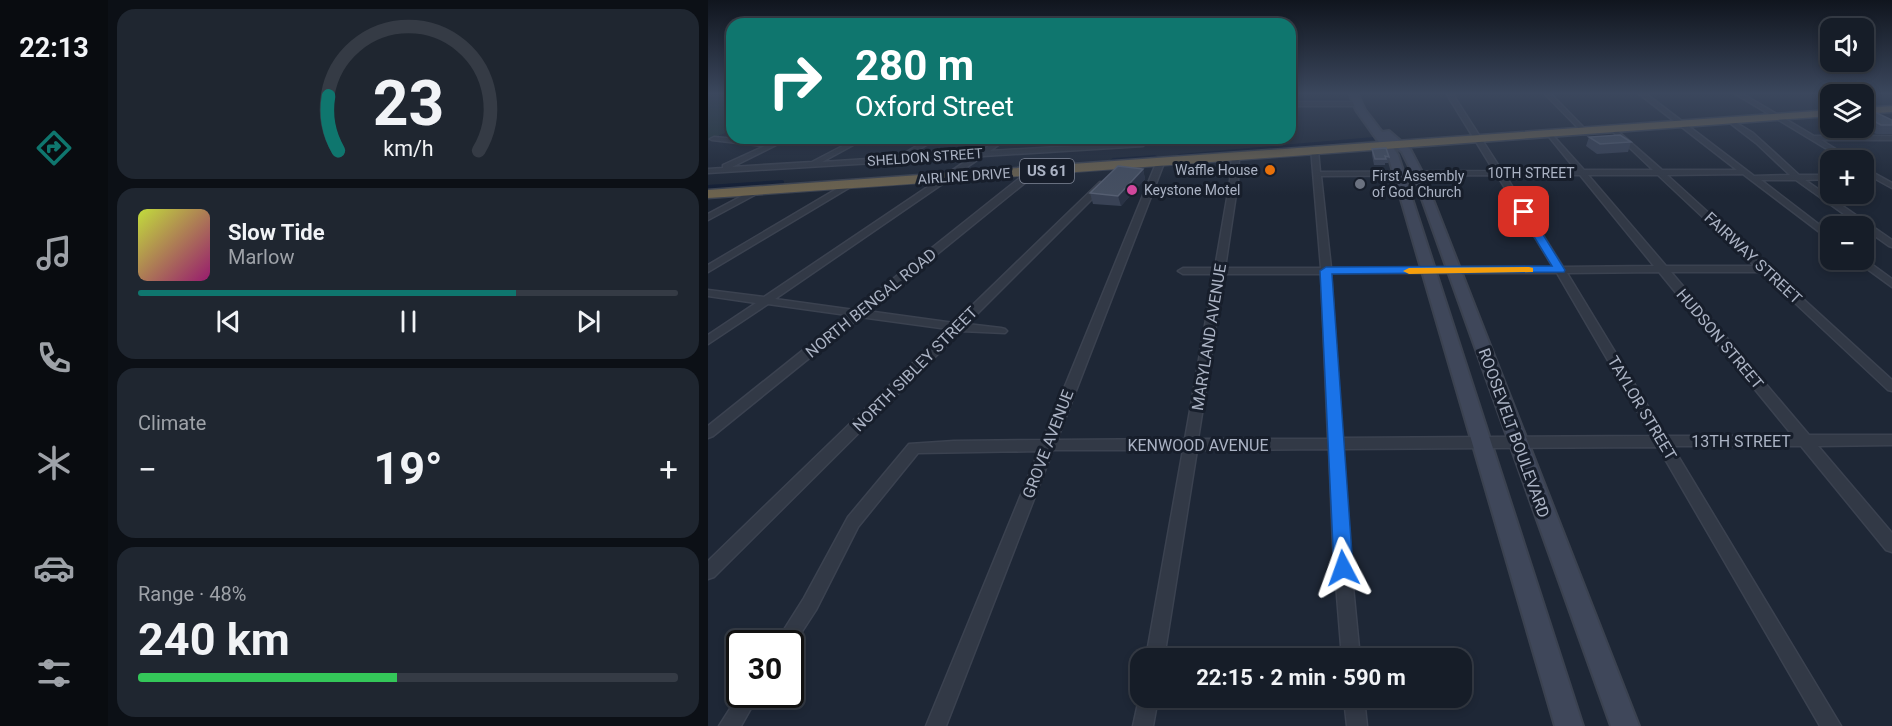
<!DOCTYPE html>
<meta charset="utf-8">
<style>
:root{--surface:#161d28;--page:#1f2630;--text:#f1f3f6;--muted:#9ea2a8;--line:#353b45;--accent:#0f766e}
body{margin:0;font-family:Roboto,sans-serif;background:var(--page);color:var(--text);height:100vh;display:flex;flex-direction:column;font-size:22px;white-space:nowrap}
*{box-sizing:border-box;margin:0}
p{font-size:20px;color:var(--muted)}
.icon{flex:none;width:33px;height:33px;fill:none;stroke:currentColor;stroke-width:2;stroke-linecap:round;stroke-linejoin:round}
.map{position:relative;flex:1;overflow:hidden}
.details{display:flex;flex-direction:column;gap:9px;padding:9px;background:#0c1016;width:600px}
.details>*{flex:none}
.banner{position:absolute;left:18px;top:18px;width:570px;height:126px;border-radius:18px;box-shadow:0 3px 9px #0003,0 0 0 2px var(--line);background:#0f766e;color:#fff;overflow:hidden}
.controls{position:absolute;left:1112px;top:18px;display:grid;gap:12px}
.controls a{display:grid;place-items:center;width:54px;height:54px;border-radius:12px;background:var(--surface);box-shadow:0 3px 9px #0003,0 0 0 2px var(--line);font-size:30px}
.speed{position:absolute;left:18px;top:630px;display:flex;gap:12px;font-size:30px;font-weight:700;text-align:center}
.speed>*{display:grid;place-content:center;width:78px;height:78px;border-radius:50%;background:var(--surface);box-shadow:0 3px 9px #0003,0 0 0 2px var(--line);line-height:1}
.speed .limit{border:3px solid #111;border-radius:9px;background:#fff;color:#111}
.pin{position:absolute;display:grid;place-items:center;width:51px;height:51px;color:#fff;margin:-26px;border-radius:12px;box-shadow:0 3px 9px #0006}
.me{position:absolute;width:66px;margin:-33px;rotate:356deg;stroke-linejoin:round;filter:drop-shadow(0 0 4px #0008)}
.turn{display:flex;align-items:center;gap:21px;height:126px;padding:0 30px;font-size:27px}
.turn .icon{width:78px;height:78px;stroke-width:2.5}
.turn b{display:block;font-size:42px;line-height:51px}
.big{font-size:45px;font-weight:700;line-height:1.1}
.details .tile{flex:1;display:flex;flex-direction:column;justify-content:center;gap:9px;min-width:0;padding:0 21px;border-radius:18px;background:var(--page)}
.details .dial{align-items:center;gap:0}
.dial svg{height:156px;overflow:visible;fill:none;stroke:var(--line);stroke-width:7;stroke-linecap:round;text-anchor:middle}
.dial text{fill:var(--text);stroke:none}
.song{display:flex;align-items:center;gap:18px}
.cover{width:72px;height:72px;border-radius:9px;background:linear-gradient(135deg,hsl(70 70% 55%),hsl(320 70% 35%))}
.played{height:6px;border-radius:3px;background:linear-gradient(90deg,var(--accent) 70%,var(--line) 70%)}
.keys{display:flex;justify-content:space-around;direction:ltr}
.heat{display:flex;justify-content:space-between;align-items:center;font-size:33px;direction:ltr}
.charge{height:9px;border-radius:4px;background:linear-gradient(90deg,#34c759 48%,var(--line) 0)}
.trip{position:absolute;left:422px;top:648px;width:342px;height:60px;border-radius:18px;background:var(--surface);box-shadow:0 3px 9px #0003,0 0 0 2px var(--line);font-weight:700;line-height:60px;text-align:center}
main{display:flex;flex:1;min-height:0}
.dock{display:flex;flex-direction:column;width:108px;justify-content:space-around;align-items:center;background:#090c10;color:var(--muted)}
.dock .icon{width:42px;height:42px}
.dock .on{color:var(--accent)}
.dock b{font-size:27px;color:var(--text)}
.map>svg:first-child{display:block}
.green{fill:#203337}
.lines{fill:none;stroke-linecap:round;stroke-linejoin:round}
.canal{fill:#121d33;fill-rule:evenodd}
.street-casing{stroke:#3b4250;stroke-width:3}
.secondary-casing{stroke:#3b4250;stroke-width:4}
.highway-casing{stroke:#3c4351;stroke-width:3}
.street{fill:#323946;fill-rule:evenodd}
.secondary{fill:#3f475a;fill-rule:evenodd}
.highway{fill:#6d634e;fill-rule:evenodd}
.wall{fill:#394255}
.shaded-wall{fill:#293244}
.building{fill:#454f61;stroke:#555e71;stroke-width:1.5}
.route{fill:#1a73e8;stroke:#114b97;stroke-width:1.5}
.slow{fill:#f59e0b}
.food-dot{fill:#e8710a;stroke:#171e2b;stroke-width:2}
.worship-dot{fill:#6b7280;stroke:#171e2b;stroke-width:2}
.hotel-dot{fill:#d1479c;stroke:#171e2b;stroke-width:2}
.labels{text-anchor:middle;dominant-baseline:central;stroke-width:6;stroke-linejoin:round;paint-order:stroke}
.far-street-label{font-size:14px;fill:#abb3c4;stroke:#171e2b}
.far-poi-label{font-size:14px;fill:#abb3c4;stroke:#171e2b;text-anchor:start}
.shield{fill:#171e2b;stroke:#7f8696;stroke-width:1.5}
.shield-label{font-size:15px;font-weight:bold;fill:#abb3c4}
.street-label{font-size:16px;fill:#abb3c4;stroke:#171e2b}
</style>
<main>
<nav class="dock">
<b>22:13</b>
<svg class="icon on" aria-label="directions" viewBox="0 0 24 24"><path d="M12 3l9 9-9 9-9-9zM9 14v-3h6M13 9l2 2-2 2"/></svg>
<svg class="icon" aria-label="music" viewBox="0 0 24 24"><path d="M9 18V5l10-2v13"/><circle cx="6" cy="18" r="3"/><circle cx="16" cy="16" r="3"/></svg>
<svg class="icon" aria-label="phone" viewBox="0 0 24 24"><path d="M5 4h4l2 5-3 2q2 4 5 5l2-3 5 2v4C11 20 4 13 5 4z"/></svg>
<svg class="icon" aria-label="climate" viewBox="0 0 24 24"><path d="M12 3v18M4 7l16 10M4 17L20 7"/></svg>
<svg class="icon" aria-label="car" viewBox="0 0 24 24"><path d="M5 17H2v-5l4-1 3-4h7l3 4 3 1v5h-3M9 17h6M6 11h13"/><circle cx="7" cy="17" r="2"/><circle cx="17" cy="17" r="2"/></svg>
<svg class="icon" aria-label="filters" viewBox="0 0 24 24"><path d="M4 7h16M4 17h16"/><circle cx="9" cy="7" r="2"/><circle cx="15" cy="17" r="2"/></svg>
</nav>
<section class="details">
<div class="tile dial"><svg viewBox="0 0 100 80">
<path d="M14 69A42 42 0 1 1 86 69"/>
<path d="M14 69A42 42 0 0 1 9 41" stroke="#0f766e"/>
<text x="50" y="56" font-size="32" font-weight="700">23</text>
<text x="50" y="72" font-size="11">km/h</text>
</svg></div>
<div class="tile">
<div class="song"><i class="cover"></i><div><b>Slow Tide</b><p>Marlow</p></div></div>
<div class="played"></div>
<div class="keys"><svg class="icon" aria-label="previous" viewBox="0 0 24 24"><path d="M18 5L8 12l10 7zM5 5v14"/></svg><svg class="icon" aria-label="pause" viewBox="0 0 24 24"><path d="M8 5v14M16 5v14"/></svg><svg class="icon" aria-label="next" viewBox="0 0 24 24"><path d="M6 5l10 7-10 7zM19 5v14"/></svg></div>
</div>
<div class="tile"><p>Climate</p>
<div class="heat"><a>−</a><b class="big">19°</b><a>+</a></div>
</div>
<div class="tile"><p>Range · 48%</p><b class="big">240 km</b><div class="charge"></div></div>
</section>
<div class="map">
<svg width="1184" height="726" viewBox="0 0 1184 726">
<rect width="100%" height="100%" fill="#1e2736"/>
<path class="green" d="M0 93H24V130L0 140Z"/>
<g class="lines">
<path class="canal" d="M666 137 668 138V140L471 158 468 156 471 154Z
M447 155 450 157 449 158 405 162 402 160 405 158Z
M74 180 76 181V183L0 189V185Z"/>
<g class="street-casing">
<path id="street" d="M738 93H744L794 171 868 170 838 133 841 131 876 170H945L903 130 902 129 905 127 954 170H1029L930 93H937L1046 176 1082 175 1048 143 1022 123 1027 122 1045 133 1091 175H1122V179L1097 180 1184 240V247L1181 246 1088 180H1053L1122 233V240L1035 174 959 175 1184 380V391L1180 390 1054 272H963L1101 435H1184V445L1110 446 1184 533V552L1178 550 1093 446H964L1133 726H1112L950 447 635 449 641 546 652 658H634L625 546 621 449 489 450 456 658H438L475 450H345L238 726H218L331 451 210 453 150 527 108 610 82 650V644H67L96 598 140 517 201 444 246 441 335 440 449 161 456 163 349 440 477 439 506 274H475L470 271 475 268H507L522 181 524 155 531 157 530 181 517 268H613L603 148 610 150 612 172 786 171ZM789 175 845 267 623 268 613 176ZM797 175H872L946 266 855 267ZM880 175H950L1047 266H958ZM951 272 1085 436H958L859 273ZM623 273H849L944 436 634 438ZM516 274H613L620 439H490Z
M836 93H842L880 132V134H876Z
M1026 93H1033L1106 136H1184V140H1113L1145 160H1137Z
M582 102H647L650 104 647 106H582Z
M6 137 65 142 73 138H82L24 167 104 162 150 138H158L114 162 190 157 222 138H230L200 156 272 152 292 138H300L282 151 433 142 437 138H444L435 146 275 156 67 299 146 310 323 169H329V173L159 311 246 323 392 182 399 184 259 324 293 328 297 329 299 331 297 333 253 331 6 577 0 579V561L240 329 152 317 5 436 0 438V426L139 315 60 304 0 344V335L48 303 0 296V290L56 297 264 157 0 173V169L15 168V165L57 146 4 140 2 139Z
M1155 167 1184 183V188L1155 172Z
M142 181 149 183 0 272V265Z
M47 189 54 191 0 220V214Z
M1155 258 1184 279V287L1147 260H1155Z
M32 693V694H51L33 726H11Z
M432 694V698H450L445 726H425Z
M636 698H656L659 726H639Z"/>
</g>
<g class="secondary-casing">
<path id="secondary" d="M641 93H649L657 110 674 132 681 131 702 149 715 174 931 726H903L705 174 694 152 681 141 690 155 875 726H847L680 155 648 110Z"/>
</g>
<g class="highway-casing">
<path id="highway" d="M1184 106V112L1155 114V108Z
M1122 110V116C748 143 374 173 0 198V190Z"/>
</g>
<use href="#street" class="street"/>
<use href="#secondary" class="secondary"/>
<use href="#highway" class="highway"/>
</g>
<path class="wall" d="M1155 113 1184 120V134H1168L1155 127Z
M881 137 923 142 920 152 889 154 878 146Z
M664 149 681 157 680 163H677V165H666L664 155Z
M435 169 437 179 413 206 385 204 382 193Z"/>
<path class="shaded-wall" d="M435 169 437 179 413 206 410 196Z"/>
<path class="building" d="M1155 113H1169L1184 120V125H1173L1155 115Z
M912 135 923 142 892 144 881 137Z
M678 148 681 157 677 156 678 159H667L664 149Z
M410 166 435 169 410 196 382 193Z"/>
<linearGradient id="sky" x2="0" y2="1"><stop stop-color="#10151e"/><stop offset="0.48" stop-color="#3b475d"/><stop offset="1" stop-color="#3b475d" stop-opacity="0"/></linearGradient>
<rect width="1184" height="195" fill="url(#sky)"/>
<path class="route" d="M813 210 821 212 857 270 856 272 624 274 645 568 642 574 635 577 629 574 626 568 612 271 618 267 844 266 811 212Z"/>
<path class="slow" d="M821 267 825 268V272L701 274 695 271 701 268Z"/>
<circle class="food-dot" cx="562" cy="170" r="6"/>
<circle class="worship-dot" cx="652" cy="184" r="6"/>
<circle class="hotel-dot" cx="424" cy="190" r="6"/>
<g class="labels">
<g class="far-street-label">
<text transform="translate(217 157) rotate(-4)">SHELDON STREET</text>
<text x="823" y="173">10TH STREET</text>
<text transform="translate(256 176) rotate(-4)">AIRLINE DRIVE</text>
</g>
<g class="far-poi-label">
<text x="550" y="170" text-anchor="end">Waffle House</text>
<text x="664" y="176">First Assembly<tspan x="664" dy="16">of God Church</tspan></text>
<text x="436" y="190">Keystone Motel</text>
</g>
<rect class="shield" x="312" y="159" width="54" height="24" rx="4.5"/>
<g class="shield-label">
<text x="339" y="171">US 61</text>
</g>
<g class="street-label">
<text transform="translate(1045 258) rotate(43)">FAIRWAY STREET</text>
<text transform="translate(163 303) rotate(-39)">NORTH BENGAL ROAD</text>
<text transform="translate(501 337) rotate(-81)">MARYLAND AVENUE</text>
<text transform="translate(1012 339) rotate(50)">HUDSON STREET</text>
<text transform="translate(207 369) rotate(-45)">NORTH SIBLEY STREET</text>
<text transform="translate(934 408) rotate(59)">TAYLOR STREET</text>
<text transform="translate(806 433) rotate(70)">ROOSEVELT BOULEVARD</text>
<text x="1033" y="441">13TH STREET</text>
<text transform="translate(340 444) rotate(-69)">GROVE AVENUE</text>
<text x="490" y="445">KENWOOD AVENUE</text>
</g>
</g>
</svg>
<div class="controls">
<a><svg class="icon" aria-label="sound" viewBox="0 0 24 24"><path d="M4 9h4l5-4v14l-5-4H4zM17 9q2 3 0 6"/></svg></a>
<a><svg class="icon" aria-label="layers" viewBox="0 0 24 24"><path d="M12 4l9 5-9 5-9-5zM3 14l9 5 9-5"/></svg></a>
<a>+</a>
<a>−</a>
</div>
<div class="speed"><div class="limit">30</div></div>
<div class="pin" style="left:816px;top:212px;background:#d93025"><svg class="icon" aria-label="arrive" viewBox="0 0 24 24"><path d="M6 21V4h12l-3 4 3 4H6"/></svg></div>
<svg class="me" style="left:635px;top:568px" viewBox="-20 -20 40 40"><path d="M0-17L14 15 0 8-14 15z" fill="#1a73e8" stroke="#fff" stroke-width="4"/></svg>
<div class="trip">22:15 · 2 min · 590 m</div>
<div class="banner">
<div class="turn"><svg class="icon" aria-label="right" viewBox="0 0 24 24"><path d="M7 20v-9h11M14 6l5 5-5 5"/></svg><div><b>280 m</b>Oxford Street</div></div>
</div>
</div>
</main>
